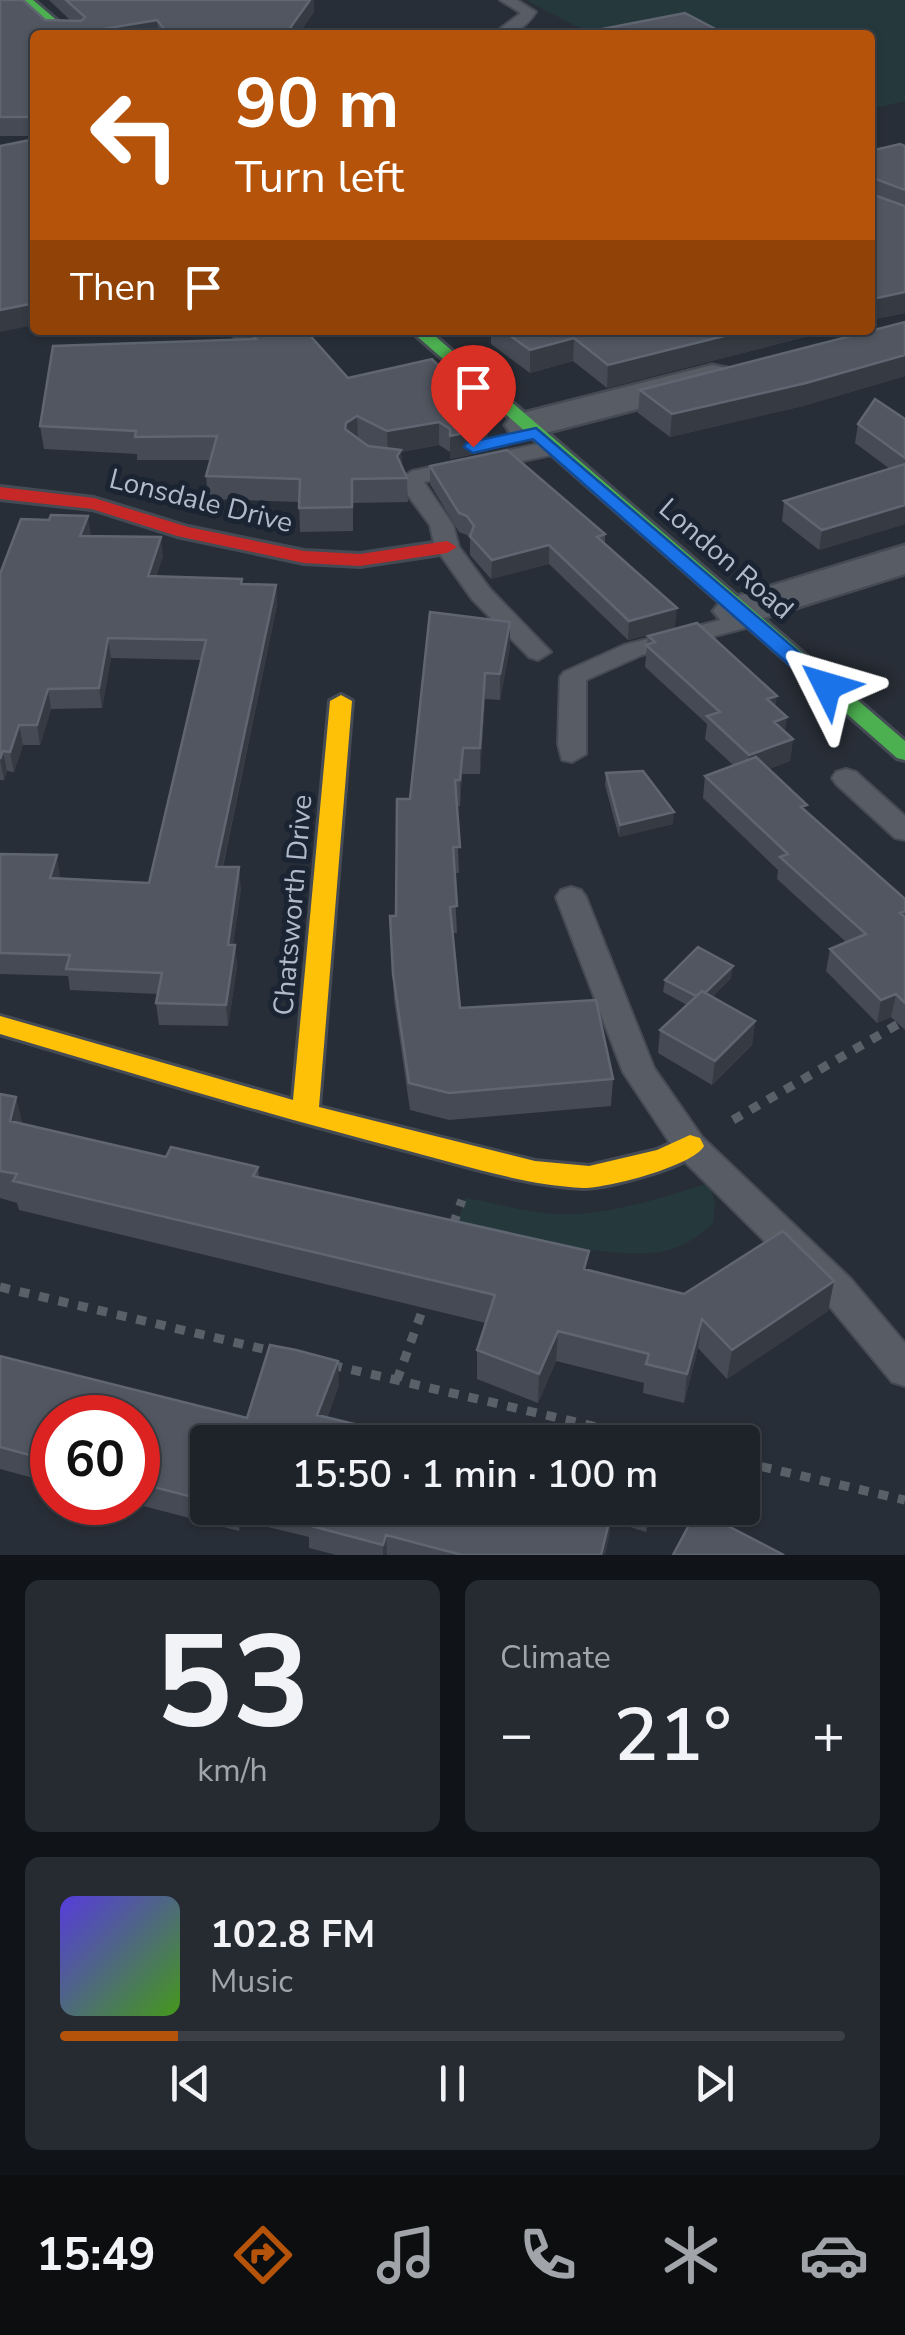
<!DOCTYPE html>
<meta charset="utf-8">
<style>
:root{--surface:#1e2229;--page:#262a31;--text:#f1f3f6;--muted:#a1a4a8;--line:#3c3f46;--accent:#b45309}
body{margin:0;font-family:"Nunito Sans",sans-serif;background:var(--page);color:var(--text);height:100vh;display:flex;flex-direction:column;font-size:38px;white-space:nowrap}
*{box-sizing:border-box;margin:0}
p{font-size:32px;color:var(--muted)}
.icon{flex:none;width:55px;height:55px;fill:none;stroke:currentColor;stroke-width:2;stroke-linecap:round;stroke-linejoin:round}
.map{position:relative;height:1555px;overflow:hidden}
.sheet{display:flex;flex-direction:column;gap:25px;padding:25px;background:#101317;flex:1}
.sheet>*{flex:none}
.top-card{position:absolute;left:30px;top:30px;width:845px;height:305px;border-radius:10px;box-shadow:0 2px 8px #0004,0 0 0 2px var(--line);background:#b45309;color:#fff;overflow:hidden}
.speed{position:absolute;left:30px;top:1395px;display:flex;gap:20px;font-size:50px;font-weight:700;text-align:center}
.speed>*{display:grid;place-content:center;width:130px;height:130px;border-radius:50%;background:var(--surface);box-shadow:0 2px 8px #0004,0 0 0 2px var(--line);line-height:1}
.speed .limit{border:15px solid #d22;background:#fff;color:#111}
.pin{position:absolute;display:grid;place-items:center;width:85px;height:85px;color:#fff;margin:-102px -42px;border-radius:50% 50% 50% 0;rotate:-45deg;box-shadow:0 0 10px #0007}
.pin .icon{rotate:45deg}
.me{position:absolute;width:110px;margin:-55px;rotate:310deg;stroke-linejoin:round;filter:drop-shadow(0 0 8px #0008)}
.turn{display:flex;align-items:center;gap:35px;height:210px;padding:0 40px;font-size:45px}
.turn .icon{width:130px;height:130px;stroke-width:2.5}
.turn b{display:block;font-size:70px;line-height:85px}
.then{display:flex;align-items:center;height:95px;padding:0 40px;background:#0003;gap:20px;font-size:38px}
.big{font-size:75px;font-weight:600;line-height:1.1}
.sheet .widget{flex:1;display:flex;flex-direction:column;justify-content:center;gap:15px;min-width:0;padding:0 35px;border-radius:15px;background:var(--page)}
.sheet .dial{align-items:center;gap:0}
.dial b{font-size:130px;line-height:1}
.song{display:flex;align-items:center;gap:30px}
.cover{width:120px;height:120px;border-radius:15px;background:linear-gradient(135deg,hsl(250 70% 55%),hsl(100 70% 35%))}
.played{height:10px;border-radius:5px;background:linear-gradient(90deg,var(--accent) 15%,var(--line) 15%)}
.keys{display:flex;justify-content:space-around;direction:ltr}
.heat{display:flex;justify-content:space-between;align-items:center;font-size:55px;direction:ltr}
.sheet .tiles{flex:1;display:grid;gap:25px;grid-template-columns:1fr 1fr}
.widget:last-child{grid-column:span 2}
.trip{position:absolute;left:190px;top:1425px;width:570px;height:100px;border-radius:10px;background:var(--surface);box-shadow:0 2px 8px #0004,0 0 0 2px var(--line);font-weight:600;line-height:100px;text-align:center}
.dock{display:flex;height:160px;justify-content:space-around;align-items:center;background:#0c0e10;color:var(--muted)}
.dock .icon{width:70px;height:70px}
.dock .current{color:var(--accent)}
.dock b{font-size:45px;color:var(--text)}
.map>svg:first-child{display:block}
.green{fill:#25393d}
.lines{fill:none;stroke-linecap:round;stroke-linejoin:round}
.lane-casing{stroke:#454b54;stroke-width:4}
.street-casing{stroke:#454b54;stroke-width:5}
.fast-casing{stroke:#454b54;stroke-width:6}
.slow-casing{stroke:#454b54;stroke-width:6}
.jam-casing{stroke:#454b54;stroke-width:6}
.path{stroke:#596067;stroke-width:9;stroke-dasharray:10 10;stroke-linecap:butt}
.lane{fill:#585d65;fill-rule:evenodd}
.street{fill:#585d65;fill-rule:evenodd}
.fast{fill:#4caf50;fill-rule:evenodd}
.slow{fill:#ffc107;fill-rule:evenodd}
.jam{fill:#c62828;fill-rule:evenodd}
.wall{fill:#454a54}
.shaded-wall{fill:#353a43}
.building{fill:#515660;stroke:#606671;stroke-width:2.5}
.route{fill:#1a73e8;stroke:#114b97;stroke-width:2.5}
.labels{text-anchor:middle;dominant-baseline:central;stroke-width:10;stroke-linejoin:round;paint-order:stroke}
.street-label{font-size:28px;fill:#b1bac9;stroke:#1b2432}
</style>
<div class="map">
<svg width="905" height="1555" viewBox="0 0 905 1555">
<rect width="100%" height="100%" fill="#282e37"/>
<path class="green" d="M526 0H905V101L870 109V35H593Z
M709 1183 715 1204 713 1223C698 1237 680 1249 659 1252 600 1259 516 1234 458 1221L466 1198C496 1203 528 1213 558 1214 609 1216 661 1198 709 1183Z"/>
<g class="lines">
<g class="lane-casing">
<path id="lane" d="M500 0H517L536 12C524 30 513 35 492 35L521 13Z
M552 441 563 448 560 453 424 482 453 525 459 547 490 589 551 652 538 660 529 657 472 599 435 547 430 525 404 490 401 478 412 471Z
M748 613 757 615 760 620 757 625 642 655 586 680V754L572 762 562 760 558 744 560 677 564 672 624 645Z
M846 769 856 772 905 816V840L895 838 836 784 832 778 836 772Z
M571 887 581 890 586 897 654 1068 702 1137 851 1279 905 1343V1386L892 1382 825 1301 678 1155 623 1072 556 897 561 890Z"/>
</g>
<g class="street-casing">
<path id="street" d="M712 365 727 368 733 377 727 386 526 438 511 434 505 425 511 416Z
M905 545V574L738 626 721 621 713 611 721 601Z"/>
</g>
<g class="fast-casing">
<path id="fast" d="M20 0H33L74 35H61Z
M410 330H428L905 741V760L897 758Z"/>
</g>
<g class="slow-casing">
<path id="slow" d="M341 695 352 701 319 1107 535 1161 589 1166 657 1150 690 1135 700 1138 704 1146C693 1166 608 1188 584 1188 523 1185 463 1165 405 1150 269 1115 135 1074 0 1034V1016L293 1100 330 701Z"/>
</g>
<g class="jam-casing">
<path id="jam" d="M0 487 94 498 188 527 304 551 360 554 447 541 457 547 447 553 360 566 304 563 177 536 92 509 0 499Z"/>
</g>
<path class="path" d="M733 1120 905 1020
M453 1225 462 1200
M0 1287 276 1352
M332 1365 661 1442
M397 1380 425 1303
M742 1462 905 1500"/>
<use href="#lane" class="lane"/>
<use href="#street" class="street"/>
<use href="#fast" class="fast"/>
<use href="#slow" class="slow"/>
<use href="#jam" class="jam"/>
</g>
<path class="wall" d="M0 0 45 20 71 21 49 0H314V12L298 35H35V136H0Z
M905 146V313L870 320V151Z
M905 322V376L803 406 670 437 638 413 640 390Z
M224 330H313L307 332 348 378 487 414 488 451 450 459V452L439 445 401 452 402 466 407 478 408 502 353 503V531L300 532 299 502 208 499 206 476 211 460H137V454L44 449 40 426 234 339Z
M491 330H832L607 388 573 361 530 373 491 344Z
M905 419V524L819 550 782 521 784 501 890 469 855 443 858 424Z
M430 466 605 534V543L675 628 628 640 549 564 491 579 470 555V539L467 535 459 532 430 484Z
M91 535 163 556 156 576 243 584 276 585 277 605 223 867 241 888 233 945H235L237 967 228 1026 159 1025 156 1003 158 994 70 990 68 976 0 974V854L60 876V878L149 883 201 660 111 658 102 708 51 709 40 745H23L14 772 7 771 4 780H0V574Z
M510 622V647L500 700 485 699 480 774H462L460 806H456L459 873H454L457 933H453L460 1008 613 1079 611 1106 449 1120 410 1110 394 1000 390 916H396L410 799Z
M648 636 776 707 785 732 793 739 790 761 769 769 806 811 905 899V1030L891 1017 877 1023 826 971 830 949 846 942 777 879 778 870 703 798 705 776 734 766 705 739 707 724 645 667Z
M606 773 673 824 619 837 605 785Z
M731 978 712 997 755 1021 752 1045 712 1085 658 1053 660 1030 687 1005 663 992 665 980Z
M0 1094 16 1097 22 1124 166 1157 258 1167 259 1177 588 1270 684 1294 834 1281 828 1311 727 1379 698 1348 684 1403 643 1393 644 1383 556 1361 538 1403 477 1379V1350L486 1323 19 1210 17 1203 0 1198Z
M0 1356 247 1418 339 1385 327 1418 208 1442V1508H653L646 1532 611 1521 605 1555H336L309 1548V1537L243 1521 239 1531 128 1502H138V1418H52V1483L0 1469Z"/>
<path class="shaded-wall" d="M310 0H314V12L298 35H285Z
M157 20 159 35H67Z
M905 292V313L870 320V303L872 299Z
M35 303V325L0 332V310Z
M748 330H832L607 388 608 365Z
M574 338 573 361 530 373V350Z
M905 355V376L803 406 670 437 672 414Z
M487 414 488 451 450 459V436L476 416Z
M357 416 358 439 346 452V423Z
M439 422V445L401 452 402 473 397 479V456L388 454 387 431Z
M905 505V524L819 550 822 530Z
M88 516 91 535 83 555 80 536Z
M161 537 163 556 150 595 148 576Z
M549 545V564L491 579 492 560Z
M276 585 277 605 218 888 216 867Z
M677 608 675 628 628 640 629 621Z
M510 622V647L500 700V674Z
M108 638 111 658 102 708 99 688Z
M485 673V699L480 774V748Z
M48 689 51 709 40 745 37 725Z
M777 696 774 718 767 699Z
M787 717 784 740 774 722Z
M19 725 23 745 14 772 10 752Z
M793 739 790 761 746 778 749 755Z
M463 748 462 774 460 806V780Z
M3 751 7 771 4 780 0 759Z
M674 812 673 824 619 837 620 825Z
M57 855 60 876 54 899 50 878Z
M239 867 241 888 230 966 228 945Z
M235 945 237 967 228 1026 226 1005Z
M733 966 731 978 698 1011 700 998Z
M896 994 891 1017 877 1023 881 1000Z
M755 1021 752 1045 712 1085 715 1061Z
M16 1097 23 1126 10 1121Z
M834 1281 828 1311 727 1379 732 1350Z
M702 1319 698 1348 684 1403 687 1374Z
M558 1331 556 1361 538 1403 539 1374Z
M338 1361 339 1385 319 1438 317 1415Z
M236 1508H241L243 1521 239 1531Z
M651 1508H653L646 1532 647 1520Z
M612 1510 610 1533 605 1555H601Z
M386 1535 387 1555H383V1545Z"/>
<path class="building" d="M0 0H23L45 20 81 21 85 17 66 0H310L285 35H169L157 20 67 35H35V117H0Z
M685 13 727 35H571Z
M35 139V303L0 310V146Z
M900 144 905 146V190L870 177V151Z
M870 179 871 194 905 206V292L872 299 870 303Z
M905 322V355L806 383 672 414 640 390Z
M247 330H305L348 378 432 359 487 414 476 416 488 428 450 436V429L439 422 387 431 357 416 346 423 345 429 368 446 401 450 397 456 407 478 352 479V507L299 508 300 479 206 476 217 436 135 437 136 431 40 426 53 346 256 339Z
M502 330H748L608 365 574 338 530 350Z
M875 399 905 419V458L858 424Z
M507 450 605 534 597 537 677 608 629 621 549 545 492 560 470 536 474 526 467 516 459 513 430 466Z
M905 464V505L822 530 784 501Z
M51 515 88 516 80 536 161 537 148 576 242 579 241 584 276 585 216 867H239L228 945H235L226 1005 156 1003 162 973 66 969 70 955 0 953V854L57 855 50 878 149 883 206 640 108 638 99 688 48 689 37 725H19L10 752 3 751 0 759V574L21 519 49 520Z
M430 612 510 622 500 674 485 673 480 748H463L460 780H455L460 847H453L457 906 450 907 460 1008 596 1000 613 1079 449 1093 409 1083 393 974 390 916H396L397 799H410Z
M697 623 777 696 767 699 787 717 774 722 793 739 749 755 707 716 720 712 646 645 655 642 648 636Z
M756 757 807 805 801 807 905 899V911L900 913 905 917V1003L896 994 881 1000 830 949 866 934 780 857 788 854 705 776Z
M643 771 674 812 620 825 606 773Z
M698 947 733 966 705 993 702 991 696 996 665 980Z
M702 991 755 1021 715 1061 660 1030Z
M0 1094 16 1097 10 1121 166 1157 171 1147 258 1167 253 1176 589 1251 584 1269 684 1294 783 1231 834 1281 732 1350 702 1319 687 1374 646 1364 649 1354 558 1331 539 1374 477 1350 495 1295 13 1181 17 1174 0 1171Z
M270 1345 296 1350 338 1361 317 1415 429 1442H208V1501L138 1483V1418H52V1461L0 1447V1356L247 1418Z
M279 1508H604L612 1510 601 1555H462L386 1535 383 1545 308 1525 311 1515Z
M607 1508H651L647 1520Z
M697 1510 784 1555H673Z"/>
<path class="route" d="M536 428 834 682 837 686 834 691H819L533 439 473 453 464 447 466 443Z"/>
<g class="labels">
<g class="street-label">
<text transform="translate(201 501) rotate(14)">Lonsdale Drive</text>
<text transform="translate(726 559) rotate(41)">London Road</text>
<text transform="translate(293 905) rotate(-85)">Chatsworth Drive</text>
</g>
</g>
</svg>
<div class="speed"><div class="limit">60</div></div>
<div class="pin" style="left:473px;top:447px;background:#d93025"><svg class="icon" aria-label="arrive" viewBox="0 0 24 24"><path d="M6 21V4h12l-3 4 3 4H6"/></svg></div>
<svg class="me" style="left:827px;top:686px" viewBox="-20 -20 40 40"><path d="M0-17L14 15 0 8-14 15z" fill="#1a73e8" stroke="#fff" stroke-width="4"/></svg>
<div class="trip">15:50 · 1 min · 100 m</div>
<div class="top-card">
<div class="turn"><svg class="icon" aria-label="left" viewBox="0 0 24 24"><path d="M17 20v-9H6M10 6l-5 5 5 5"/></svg><div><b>90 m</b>Turn left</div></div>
<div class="then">Then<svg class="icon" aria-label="arrive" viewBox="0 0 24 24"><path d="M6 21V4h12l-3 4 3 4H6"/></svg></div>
</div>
</div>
<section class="sheet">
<div class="tiles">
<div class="widget dial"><b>53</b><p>km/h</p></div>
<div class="widget"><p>Climate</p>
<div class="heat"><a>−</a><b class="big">21°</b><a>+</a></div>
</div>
<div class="widget">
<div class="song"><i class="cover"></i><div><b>102.8 FM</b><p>Music</p></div></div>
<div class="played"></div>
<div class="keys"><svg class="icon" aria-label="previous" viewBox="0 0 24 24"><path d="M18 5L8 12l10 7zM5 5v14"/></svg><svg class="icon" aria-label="pause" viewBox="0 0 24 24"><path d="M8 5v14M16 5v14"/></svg><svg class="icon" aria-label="next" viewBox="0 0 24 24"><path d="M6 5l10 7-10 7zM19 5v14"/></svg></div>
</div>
</div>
</section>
<nav class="dock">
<b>15:49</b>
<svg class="icon current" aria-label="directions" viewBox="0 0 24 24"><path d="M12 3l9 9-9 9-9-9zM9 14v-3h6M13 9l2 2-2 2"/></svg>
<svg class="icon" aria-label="music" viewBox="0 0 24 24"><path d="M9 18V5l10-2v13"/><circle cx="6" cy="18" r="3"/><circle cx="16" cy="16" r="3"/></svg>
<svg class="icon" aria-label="phone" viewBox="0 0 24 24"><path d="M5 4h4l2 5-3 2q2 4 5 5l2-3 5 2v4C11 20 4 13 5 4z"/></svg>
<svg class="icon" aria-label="climate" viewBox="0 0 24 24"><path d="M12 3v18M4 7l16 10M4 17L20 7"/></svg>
<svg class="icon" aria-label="car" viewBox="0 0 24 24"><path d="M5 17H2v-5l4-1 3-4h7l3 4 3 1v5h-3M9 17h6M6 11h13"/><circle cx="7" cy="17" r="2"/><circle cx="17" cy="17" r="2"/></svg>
</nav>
